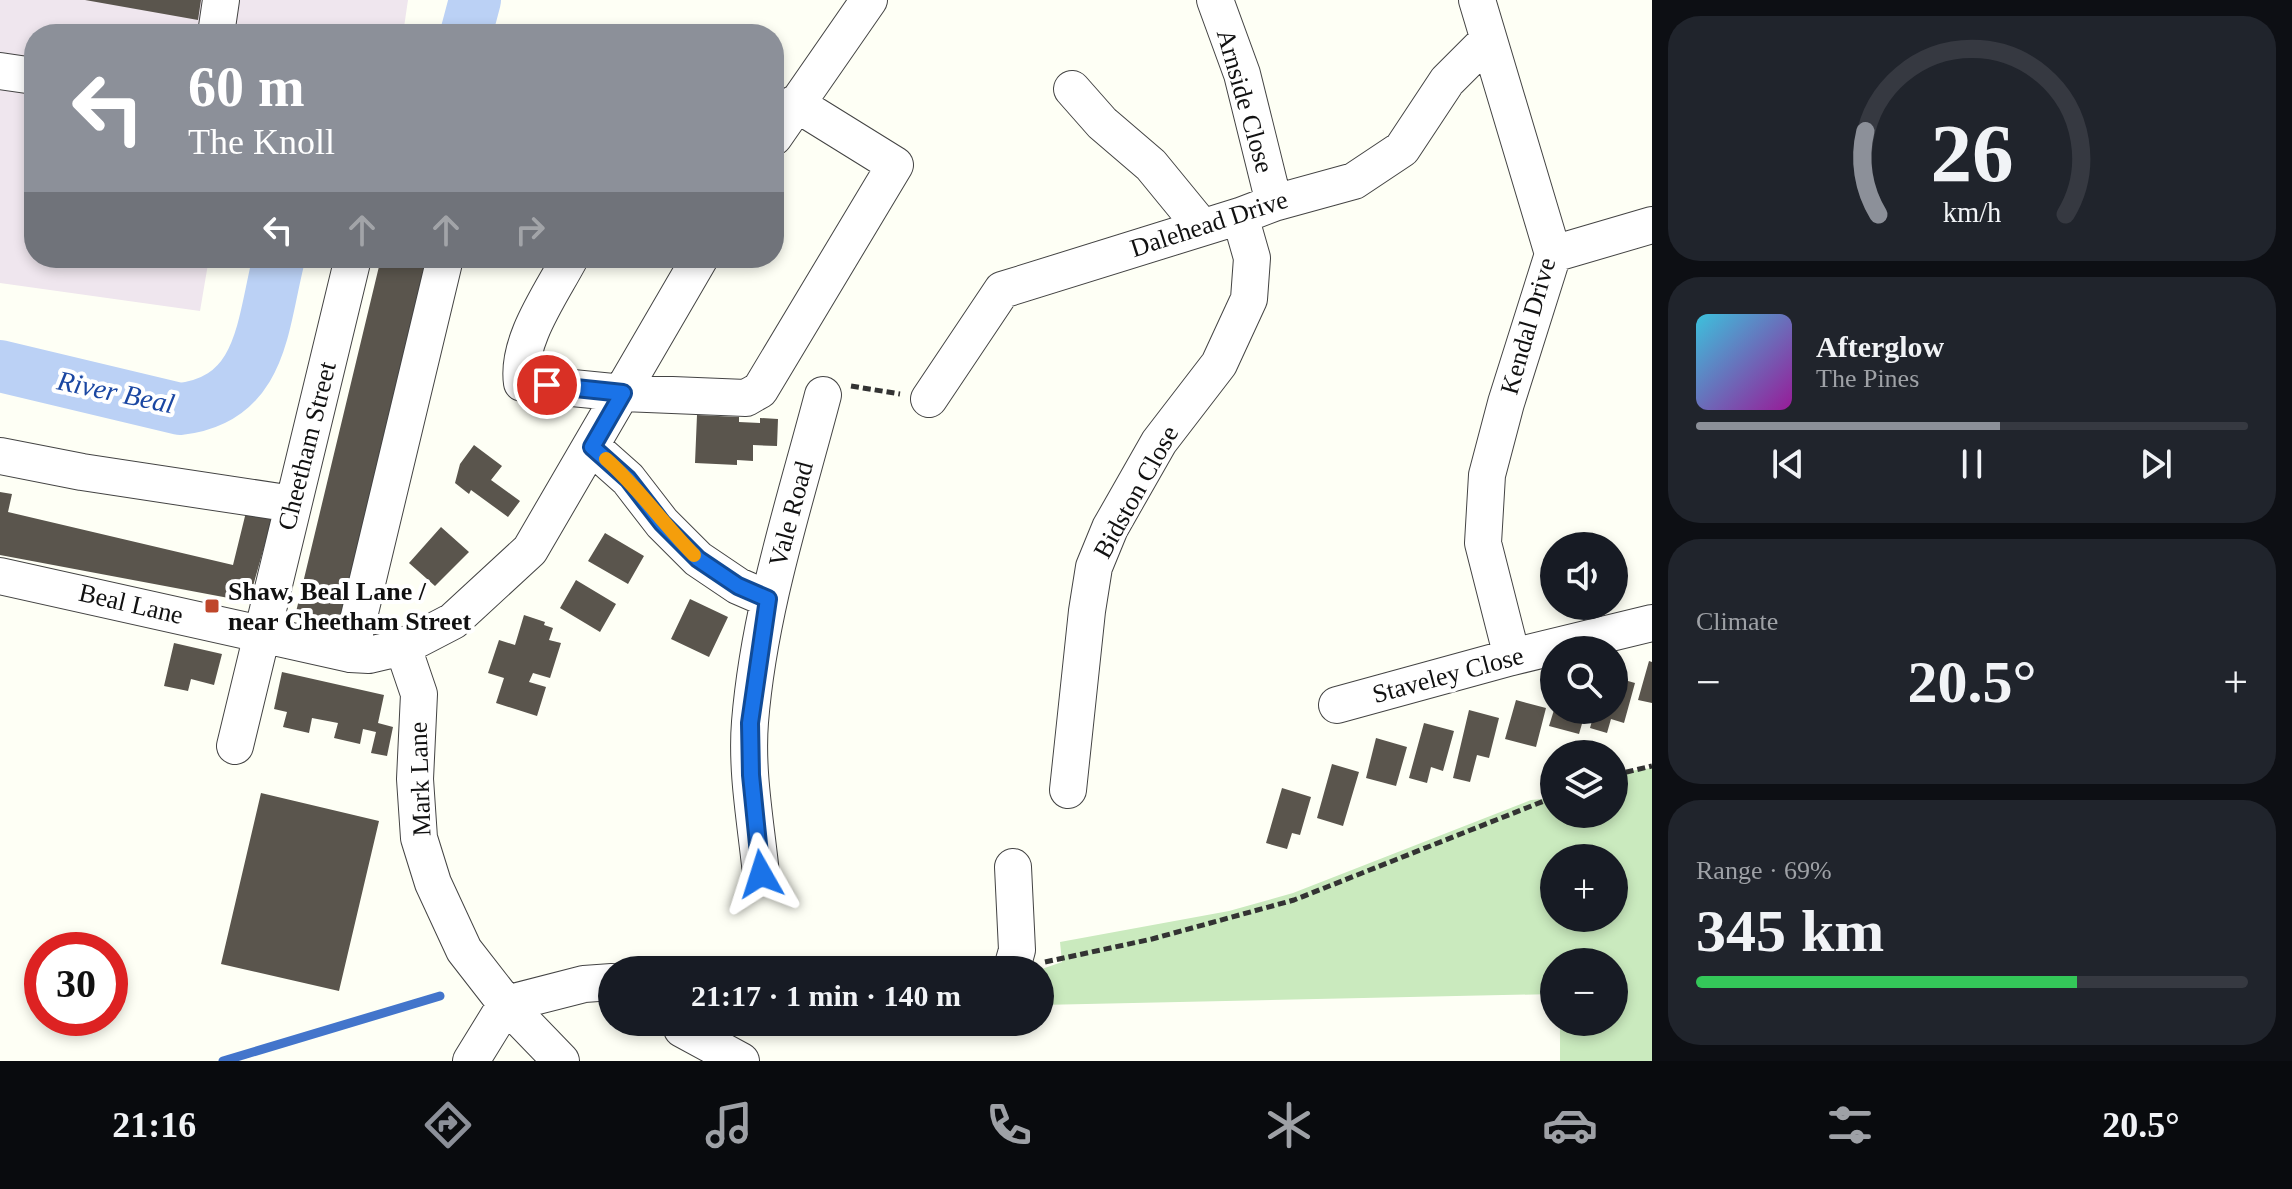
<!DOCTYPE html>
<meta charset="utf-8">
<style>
:root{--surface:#171b24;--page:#20242c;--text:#f1f3f6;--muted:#9ea1a6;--line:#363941;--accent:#8c9099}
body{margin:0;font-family:"Times New Roman",serif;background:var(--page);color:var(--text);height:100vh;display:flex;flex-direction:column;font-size:30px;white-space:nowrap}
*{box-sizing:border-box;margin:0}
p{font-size:26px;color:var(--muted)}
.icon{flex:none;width:44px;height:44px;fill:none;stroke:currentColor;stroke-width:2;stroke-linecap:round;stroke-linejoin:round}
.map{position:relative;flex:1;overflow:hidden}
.panel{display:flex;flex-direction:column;gap:16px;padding:16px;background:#0d0f14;width:640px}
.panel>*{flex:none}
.guide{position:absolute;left:24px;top:24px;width:760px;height:244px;border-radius:32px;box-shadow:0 4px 12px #0003;background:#8c9099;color:#fff;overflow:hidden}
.controls{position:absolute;left:1540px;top:532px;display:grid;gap:16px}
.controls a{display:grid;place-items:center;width:88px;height:88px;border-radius:50%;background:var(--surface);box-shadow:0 4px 12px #0003;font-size:40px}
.speed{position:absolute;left:24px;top:932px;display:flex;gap:16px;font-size:40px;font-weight:700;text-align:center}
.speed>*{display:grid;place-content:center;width:104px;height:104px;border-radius:50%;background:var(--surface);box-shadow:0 4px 12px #0003;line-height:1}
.speed .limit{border:12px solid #d22;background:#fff;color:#111}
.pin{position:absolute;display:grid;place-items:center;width:68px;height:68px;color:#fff;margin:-34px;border:4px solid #fff;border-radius:50%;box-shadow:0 2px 8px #0007}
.me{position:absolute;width:88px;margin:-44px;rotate:354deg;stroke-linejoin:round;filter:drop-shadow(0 0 6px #0008)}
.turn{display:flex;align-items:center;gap:28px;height:168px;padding:0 32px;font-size:36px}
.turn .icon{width:104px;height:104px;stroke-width:2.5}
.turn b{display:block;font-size:56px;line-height:68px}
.lanes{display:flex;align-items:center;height:76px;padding:0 32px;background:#0003;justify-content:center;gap:40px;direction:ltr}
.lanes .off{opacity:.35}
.big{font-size:60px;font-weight:600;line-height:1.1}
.panel .card{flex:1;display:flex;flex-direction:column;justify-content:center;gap:12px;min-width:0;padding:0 28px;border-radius:32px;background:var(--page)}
.panel .dial{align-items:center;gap:0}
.dial svg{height:208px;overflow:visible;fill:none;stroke:var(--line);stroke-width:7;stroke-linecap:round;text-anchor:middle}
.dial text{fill:var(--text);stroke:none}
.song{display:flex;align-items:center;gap:24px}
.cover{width:96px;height:96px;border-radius:12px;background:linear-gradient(135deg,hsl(190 70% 55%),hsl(300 70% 35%))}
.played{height:8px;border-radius:4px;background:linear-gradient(90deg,var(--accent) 55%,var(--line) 55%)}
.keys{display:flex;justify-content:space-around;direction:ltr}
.heat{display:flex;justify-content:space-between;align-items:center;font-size:44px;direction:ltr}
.charge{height:12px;border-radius:6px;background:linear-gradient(90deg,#34c759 69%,var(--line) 0)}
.trip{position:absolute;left:598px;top:956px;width:456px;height:80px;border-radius:40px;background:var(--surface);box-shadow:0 4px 12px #0003;font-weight:600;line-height:80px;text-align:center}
.tabs{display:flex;height:128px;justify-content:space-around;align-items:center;background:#090b0e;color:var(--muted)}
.tabs .icon{width:56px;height:56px}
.tabs .selected{color:var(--accent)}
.tabs b{font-size:36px;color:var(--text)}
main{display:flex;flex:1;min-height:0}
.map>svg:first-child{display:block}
.industrial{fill:#efe6ee}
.green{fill:#caeabe;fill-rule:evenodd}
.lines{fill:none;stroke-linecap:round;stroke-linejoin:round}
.stream{stroke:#4375cb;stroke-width:9}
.river{stroke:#bbd1f5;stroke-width:52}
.building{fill:#5a554d}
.minor-casing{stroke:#444;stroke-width:38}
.path{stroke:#333;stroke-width:5;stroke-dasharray:8 4;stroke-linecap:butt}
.minor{stroke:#fff;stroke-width:36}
.route-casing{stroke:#114b97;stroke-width:20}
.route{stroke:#1a73e8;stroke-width:14}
.slow{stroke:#f59e0b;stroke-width:14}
.poi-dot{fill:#bf462a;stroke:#fff;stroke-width:3}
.labels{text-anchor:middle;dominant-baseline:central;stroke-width:8;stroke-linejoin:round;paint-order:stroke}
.street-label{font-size:26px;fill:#111;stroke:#fff}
.poi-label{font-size:26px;font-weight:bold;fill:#111;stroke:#fff;text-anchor:start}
.water-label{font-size:28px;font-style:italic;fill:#1b47a2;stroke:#fff}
</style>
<main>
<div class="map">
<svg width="1652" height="1061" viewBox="0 0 1652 1061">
<rect width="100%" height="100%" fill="#fefff5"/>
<path class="industrial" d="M0 0H408L403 34H34V258H209L200 311 0 283Z"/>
<path class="green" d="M1652 768V1061H1560V1022H1614V962H1554V994L1040 1005 1039 970 1062 962 1060 942 1229 911 1293 893 1531 800 1554 798V814H1614V773ZM1614 858V918H1554V858Z"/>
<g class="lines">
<path class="stream" d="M223 1061 440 996"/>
<path class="river" d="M466 34 475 0
M0 366 180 409C263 399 262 325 279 258"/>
</g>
<path class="building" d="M85 0H201L198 20Z
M381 258H432L344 623 296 612Z
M697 415 739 417V422L760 423V418L778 419 777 446 753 445V461L737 460V465L695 463Z
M474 445 502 466 491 480 520 501 508 517 471 490 469 494 455 483 460 464Z
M0 492 12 494 8 512 233 565 247 508 274 512 253 586 234 599 0 555Z
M441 527 469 552 435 586 409 563Z
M605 533 644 556 628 584 588 561Z
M576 580 616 604 600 632 560 608Z
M690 599 728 617 709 657 671 639Z
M524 615 545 622 544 625 553 628 549 640 561 643 550 678 533 673 529 682 546 687 537 716 496 703 504 678 488 673 499 640 515 645Z
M174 643 222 654 214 685 191 679 188 691 164 686Z
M1649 661 1652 662V703L1638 700Z
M282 672 384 695 378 723 393 727 387 756 371 753 376 732 363 729 360 744 334 738 338 723 312 718 309 733 283 727 287 712 274 709Z
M1614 677 1635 683 1624 723 1611 719 1607 733 1590 728 1595 710H1614Z
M1516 700 1546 708 1536 747 1505 739Z
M1469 710 1499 718 1489 758 1477 755 1470 782 1453 778Z
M1554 710H1586L1579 734 1549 726Z
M1424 723 1454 731 1443 771 1431 767 1427 783 1409 778Z
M1376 738 1407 747 1396 786 1366 778Z
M1332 764 1359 772 1343 826 1317 818Z
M1282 788 1311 797 1300 835 1292 833 1287 849 1266 843Z
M261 793 379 821 339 991 221 964Z"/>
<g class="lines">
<g class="minor-casing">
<path id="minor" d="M1215 0 1242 74 1274 203
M1477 0 1553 254 1506 403 1487 475 1483 543 1512 657
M216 34 221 0
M0 71 34 76
M1072 89 1102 123 1151 165 1201 226
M774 137 869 0
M1553 254 1652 225
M570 258C551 294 516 342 522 383L623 393 746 398 760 390 895 165 795 103
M929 399 1002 290 1240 216 1274 203 1354 181 1402 149 1447 81 1488 40
M592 447 628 479 662 523 698 559 738 586 768 599
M0 456 82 472 293 504
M0 576 350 654 369 655 403 647 453 621 530 550 700 258
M403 647 419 694 415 779 419 838 433 883 464 950 506 1004 561 1061
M350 654 445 258
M1337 705 1512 657 1652 623
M235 746 353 258
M1068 790 1087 611 1094 567 1110 528 1159 442 1219 364 1249 299 1252 258 1240 216
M761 874C756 824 746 772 750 722 759 610 795 502 823 395
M1008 970 1012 968 1017 950 1013 867
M682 1029 741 1061
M471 1061 506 1004 584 984 612 982"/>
</g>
<path class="path" d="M851 386 900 394
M1614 775 1652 766
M1045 962 1152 939 1294 900 1554 797"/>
<use href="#minor" class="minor"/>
</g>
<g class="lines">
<g class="route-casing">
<path id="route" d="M547 385 623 393 592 447 628 479 662 523 698 559 738 586 768 599 750 723 751 775 761 874"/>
</g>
<use href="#route" class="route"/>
<path class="slow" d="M606 459C639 488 663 524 694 555"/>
</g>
<rect class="poi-dot" x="204" y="598" width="16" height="16" rx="4"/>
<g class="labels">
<g class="street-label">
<text transform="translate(1245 101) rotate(74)">Arnside Close</text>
<text transform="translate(1209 224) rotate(-18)">Dalehead Drive</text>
<text transform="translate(1528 326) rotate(-74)">Kendal Drive</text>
<text transform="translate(307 446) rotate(-76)">Cheetham Street</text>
<text transform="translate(1136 492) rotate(-61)">Bidston Close</text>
<text transform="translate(791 514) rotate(-75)">Vale Road</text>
<text transform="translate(131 604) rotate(13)">Beal Lane</text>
<text transform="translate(1448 675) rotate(-15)">Staveley Close</text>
<text transform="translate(420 779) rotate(-92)">Mark Lane</text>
</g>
<g class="poi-label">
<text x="228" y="591">Shaw, Beal Lane /<tspan x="228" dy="30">near Cheetham Street</tspan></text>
</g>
<g class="water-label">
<text transform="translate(116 392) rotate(12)">River Beal</text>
</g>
</g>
</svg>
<div class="controls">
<a><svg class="icon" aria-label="sound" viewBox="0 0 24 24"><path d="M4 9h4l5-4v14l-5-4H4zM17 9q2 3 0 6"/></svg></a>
<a><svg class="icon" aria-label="search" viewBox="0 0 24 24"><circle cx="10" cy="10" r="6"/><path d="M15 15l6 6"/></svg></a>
<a><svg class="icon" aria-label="layers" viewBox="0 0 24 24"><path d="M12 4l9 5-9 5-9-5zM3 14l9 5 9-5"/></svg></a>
<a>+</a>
<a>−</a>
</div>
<div class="speed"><div class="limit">30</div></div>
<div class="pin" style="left:547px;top:385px;background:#d93025"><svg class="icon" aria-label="arrive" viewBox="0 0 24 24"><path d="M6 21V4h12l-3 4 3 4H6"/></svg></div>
<svg class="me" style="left:761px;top:874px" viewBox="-20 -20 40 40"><path d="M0-17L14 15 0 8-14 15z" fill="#1a73e8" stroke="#fff" stroke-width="4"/></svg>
<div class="trip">21:17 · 1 min · 140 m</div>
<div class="guide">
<div class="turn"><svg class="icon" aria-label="left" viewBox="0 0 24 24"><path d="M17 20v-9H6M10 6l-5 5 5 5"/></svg><div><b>60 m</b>The Knoll</div></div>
<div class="lanes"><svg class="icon" aria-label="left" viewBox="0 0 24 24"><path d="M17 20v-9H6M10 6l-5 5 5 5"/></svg><svg class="icon off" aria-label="ahead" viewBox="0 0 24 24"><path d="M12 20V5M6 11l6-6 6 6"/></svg><svg class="icon off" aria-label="ahead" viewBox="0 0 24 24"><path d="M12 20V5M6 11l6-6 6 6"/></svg><svg class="icon off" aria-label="right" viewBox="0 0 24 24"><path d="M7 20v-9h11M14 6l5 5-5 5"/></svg></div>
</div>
</div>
<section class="panel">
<div class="card dial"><svg viewBox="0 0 100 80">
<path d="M14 69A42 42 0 1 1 86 69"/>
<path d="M14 69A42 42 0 0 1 9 37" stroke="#8c9099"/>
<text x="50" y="56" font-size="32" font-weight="700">26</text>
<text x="50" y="72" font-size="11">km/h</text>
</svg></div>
<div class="card">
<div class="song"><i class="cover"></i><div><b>Afterglow</b><p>The Pines</p></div></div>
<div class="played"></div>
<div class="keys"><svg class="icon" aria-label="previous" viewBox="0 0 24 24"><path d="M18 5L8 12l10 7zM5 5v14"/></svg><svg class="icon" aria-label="pause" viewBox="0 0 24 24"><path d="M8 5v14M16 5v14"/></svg><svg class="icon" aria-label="next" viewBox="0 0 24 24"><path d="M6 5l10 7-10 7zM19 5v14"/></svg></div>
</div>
<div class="card"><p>Climate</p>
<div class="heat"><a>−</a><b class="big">20.5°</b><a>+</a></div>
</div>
<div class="card"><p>Range · 69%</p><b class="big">345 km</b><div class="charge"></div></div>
</section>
</main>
<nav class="tabs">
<b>21:16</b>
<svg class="icon selected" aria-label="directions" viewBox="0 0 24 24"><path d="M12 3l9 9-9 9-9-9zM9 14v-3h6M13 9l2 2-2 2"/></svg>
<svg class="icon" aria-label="music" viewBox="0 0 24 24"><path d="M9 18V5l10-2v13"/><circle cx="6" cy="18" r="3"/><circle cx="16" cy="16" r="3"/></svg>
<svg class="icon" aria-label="phone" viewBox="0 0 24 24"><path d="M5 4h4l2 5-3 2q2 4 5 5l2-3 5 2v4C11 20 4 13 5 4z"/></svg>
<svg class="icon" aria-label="climate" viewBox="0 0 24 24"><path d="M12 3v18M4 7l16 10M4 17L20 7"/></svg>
<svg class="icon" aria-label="car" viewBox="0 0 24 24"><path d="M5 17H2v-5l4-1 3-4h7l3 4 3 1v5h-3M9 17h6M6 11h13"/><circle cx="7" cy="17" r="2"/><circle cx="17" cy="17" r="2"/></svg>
<svg class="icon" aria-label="filters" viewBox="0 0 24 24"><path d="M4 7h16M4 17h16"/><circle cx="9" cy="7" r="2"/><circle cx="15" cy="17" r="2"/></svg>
<b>20.5°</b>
</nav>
